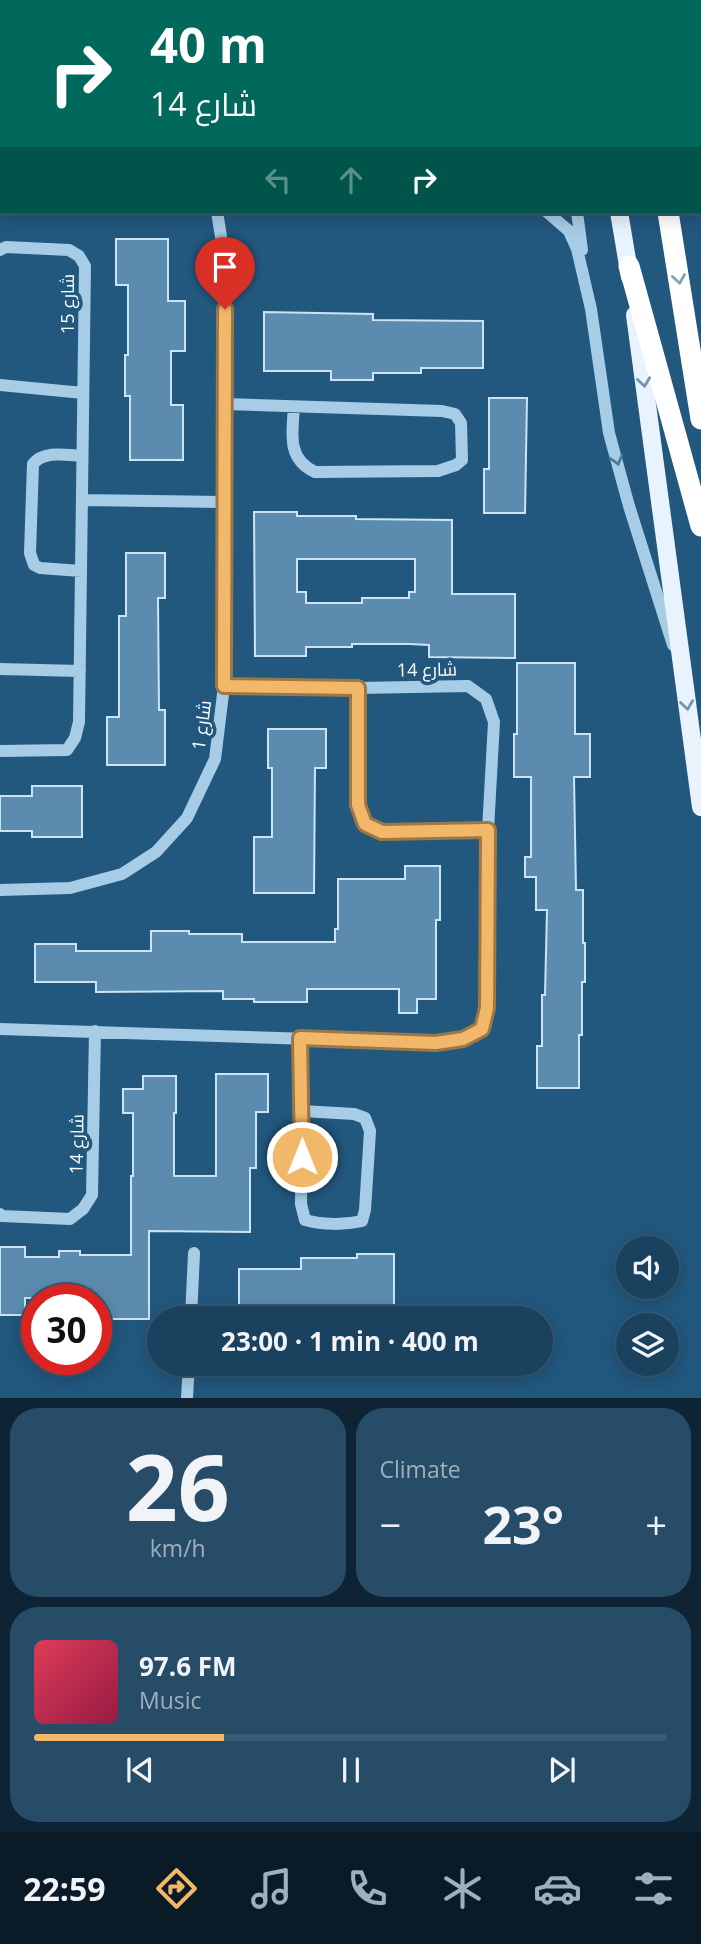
<!DOCTYPE html>
<meta charset="utf-8">
<style>
:root{--surface:#1a415e;--page:#274c67;--text:#f1f3f6;--muted:#9fafbc;--line:#385a73;--accent:#f2b86a}
body{margin:0;font-family:"Open Sans",Cairo,sans-serif;background:var(--page);color:var(--text);height:100vh;display:flex;flex-direction:column;font-size:26px;white-space:nowrap}
*{box-sizing:border-box;margin:0}
p{font-size:23px;color:var(--muted)}
.icon{flex:none;width:38px;height:38px;fill:none;stroke:currentColor;stroke-width:2;stroke-linecap:round;stroke-linejoin:round}
.map{position:relative;height:1398px;overflow:hidden}
.details{display:flex;flex-direction:column;gap:10px;padding:10px;background:#0e2434;flex:1}
.details>*{flex:none}
.banner{position:absolute;left:0px;top:0px;width:702px;height:214px;box-shadow:0 4px 18px #0003,0 0 0 2px var(--line);background:#00695c;color:#fff;overflow:hidden}
.tools{position:absolute;left:616px;top:1236px;display:grid;gap:14px}
.tools a{display:grid;place-items:center;width:63px;height:63px;border-radius:50%;background:var(--surface);box-shadow:0 4px 18px #0003,0 0 0 2px var(--line);font-size:35px}
.speed{position:absolute;left:21px;top:1284px;display:flex;gap:14px;font-size:35px;font-weight:700;text-align:center}
.speed>*{display:grid;place-content:center;width:91px;height:91px;border-radius:50%;background:var(--surface);box-shadow:0 4px 18px #0003,0 0 0 2px var(--line);line-height:1}
.speed .limit{border:10px solid #d22;background:#fff;color:#111}
.pin{position:absolute;display:grid;place-items:center;width:60px;height:60px;color:#fff;margin:-72px -30px;border-radius:50% 50% 50% 0;rotate:-45deg;box-shadow:0 0 7px #0007}
.pin .icon{rotate:45deg}
.me{position:absolute;width:77px;margin:-38px;rotate:0deg;stroke-linejoin:round;filter:drop-shadow(0 0 5px #0008)}
.turn{display:flex;align-items:center;gap:24px;height:147px;padding:0 35px;font-size:32px}
.turn .icon{width:91px;height:91px;stroke-width:2.5}
.turn b{display:block;font-size:49px;line-height:60px}
.lanes{display:flex;align-items:center;height:66px;padding:0 35px;background:#0003;justify-content:center;gap:35px;direction:ltr}
.lanes .off{opacity:.35}
.big{font-size:52px;font-weight:700;line-height:1.1}
.details .tile{flex:1;display:flex;flex-direction:column;justify-content:center;gap:10px;min-width:0;padding:0 24px;border-radius:28px;background:var(--page)}
.details .dial{align-items:center;gap:0}
.dial b{font-size:91px;line-height:1}
.song{display:flex;align-items:center;gap:21px}
.cover{width:84px;height:84px;border-radius:10px;background:linear-gradient(135deg,hsl(350 70% 55%),hsl(340 70% 35%))}
.played{height:7px;border-radius:4px;background:linear-gradient(90deg,var(--accent) 30%,var(--line) 30%)}
.keys{display:flex;justify-content:space-around;direction:ltr}
.heat{display:flex;justify-content:space-between;align-items:center;font-size:38px;direction:ltr}
.details .tiles{flex:1;display:grid;gap:10px;grid-template-columns:1fr 1fr}
.tile:last-child{grid-column:span 2}
.trip{position:absolute;left:147px;top:1306px;width:406px;height:70px;border-radius:35px;background:var(--surface);box-shadow:0 4px 18px #0003,0 0 0 2px var(--line);font-weight:700;line-height:70px;text-align:center}
.tab-bar{display:flex;height:112px;justify-content:space-around;align-items:center;background:#0a1a26;color:var(--muted)}
.tab-bar .icon{width:49px;height:49px}
.tab-bar .current{color:var(--accent)}
.tab-bar b{font-size:32px;color:var(--text)}
.map>svg:first-child{display:block}
.building{fill:#5b8caf;stroke:#cbe4f5;stroke-width:2;fill-rule:evenodd}
.lines{fill:none;stroke-linecap:round;stroke-linejoin:round}
.minor{stroke:#a7cce6;stroke-width:12}
.major{stroke:#e9f3fd;stroke-width:18}
.highway{stroke:#fff;stroke-width:21}
.oneway{stroke:#85a3b8}
.oneway2{stroke:#7295b1}
.oneway3{stroke:#4a7a9d}
.route-casing{stroke:#9d7845;stroke-width:18}
.route{stroke:#f2b86a;stroke-width:12}
.labels{text-anchor:middle;dominant-baseline:central;stroke-width:7;stroke-linejoin:round;paint-order:stroke}
.street-label{font-size:18px;fill:#fff;stroke:#22577e}
</style>
<div class="map">
<svg width="701" height="1398" viewBox="0 0 701 1398">
<rect width="100%" height="100%" fill="#22577e"/>
<path class="building" d="M116 239H168V301H185V351H171V405H183V460H130V396H125V355H128V285H116Z
M264 312 373 314V320L483 321V368H421V373H373V380H331V371H264Z
M489 398H527L525 513H484V469H489Z
M254 512H297V516H356V519L452 520V594H515V658L429 657V645L409 644H352V647H306V656H255ZM297 559H415V592H409V598H362V603H306V592H297Z
M126 553H165V598H158L159 710H165V765H107V717H119V616H126Z
M517 663H575V734H590V777H574L576 890H583V943H585V982H582V1035H579V1088H537V1046H542V995H545L547 910H536V877H525V857H531V777H514V734H517Z
M268 729H326V768H315L314 893H254V837H272V768H268Z
M32 786H82V837H32V831H0V796H32Z
M405 866H440V920H436V999H417V1013H399V989H307V1002H254V999H223V991L96 992V982H35V944H76V951H151V931H189V934H242V942H335V929H338V879H405Z
M216 1074H268V1112H256V1168H250V1232L149 1231V1319H96V1300H86V1298H25V1315H0V1247H25V1257H59V1251H80V1255H131V1176H133V1113H123V1089H143V1076H176V1113H174V1176H216Z
M357 1254H394V1306H290V1317H239V1269H301V1258H357Z"/>
<g class="lines">
<path class="minor" d="M545 0V2
M254 2V0
M464 2 465 0
M0 102H2
M547 212 569 231 577 249 591 309 609 433 629 506 673 645
M577 212 582 250
M0 250 6 247 69 250 79 256 85 266 79 722 75 738 67 750 0 751
M0 385 83 393
M226 404 442 411 455 414 461 423 462 460 456 465 438 471 315 472C287 459 292 434 294 407
M82 500 223 502
M81 571 40 568 34 565 30 553 33 464C44 450 66 455 82 456
M0 669 80 671
M358 688 357 805 365 824 382 832 488 830
M0 890 70 888 122 874 156 852 187 818 215 759 224 686 223 502 226 404 225 261 217 212
M0 1029 436 1043 463 1039 482 1029 487 1008 488 830 494 722 486 699 468 686 358 688 224 686
M300 1038 302 1111
M302 1111 354 1114 365 1118 370 1131 365 1210 362 1221C345 1225 323 1225 305 1220L301 1204Z
M0 1214 2 1216 70 1219 83 1209 92 1195 95 1031
M191 1318 194 1253
M187 1398 189 1363"/>
<path class="major" d="M581 0V2
M619 212 630 277
M635 315 701 807"/>
<path class="highway" d="M634 0V2
M695 0V2
M700 32 701 39
M668 212 701 419
M629 266 701 526"/>
</g>
<defs><path id="oneway-chevron" d="M-2-3.5L2.5 0L-2 3.5" fill="none" stroke-width="1.6" stroke-linecap="round" stroke-linejoin="round" transform="scale(1.75)"/></defs>
<use class="oneway" href="#oneway-chevron" transform="translate(679 279) rotate(81)"/>
<g class="oneway2">
<use href="#oneway-chevron" transform="translate(644 382) rotate(82)"/>
<use href="#oneway-chevron" transform="translate(687 705) rotate(82)"/>
</g>
<use class="oneway3" href="#oneway-chevron" transform="translate(617 460) rotate(74)"/>
<g class="lines">
<g class="route-casing">
<path id="route" d="M225 309 224 686 358 688V805L365 824 382 832 488 830 487 1008 482 1029 463 1039 436 1043 300 1038 302 1157"/>
</g>
<use href="#route" class="route"/>
</g>
<g class="labels">
<g class="street-label">
<text transform="translate(67 304) rotate(-90)">شارع 15</text>
<text transform="translate(427 669) rotate(-1)">شارع 14</text>
<text transform="translate(201 725) rotate(-82)">شارع 1</text>
<text transform="translate(76 1144) rotate(-89)">شارع 14</text>
</g>
</g>
</svg>
<div class="tools">
<a><svg class="icon" aria-label="sound" viewBox="0 0 24 24"><path d="M4 9h4l5-4v14l-5-4H4zM17 9q2 3 0 6"/></svg></a>
<a><svg class="icon" aria-label="layers" viewBox="0 0 24 24"><path d="M12 4l9 5-9 5-9-5zM3 14l9 5 9-5"/></svg></a>
</div>
<div class="speed"><div class="limit">30</div></div>
<div class="pin" style="left:225px;top:309px;background:#d93025"><svg class="icon" aria-label="arrive" viewBox="0 0 24 24"><path d="M6 21V4h12l-3 4 3 4H6"/></svg></div>
<svg class="me" style="left:302px;top:1157px" viewBox="-20 -20 40 40"><circle r="17" fill="#f2b86a" stroke="#fff" stroke-width="3"/><path d="M0-11L8 9 0 5-8 9z" fill="#fff"/></svg>
<div class="trip">23:00 · 1 min · 400 m</div>
<div class="banner">
<div class="turn"><svg class="icon" aria-label="right" viewBox="0 0 24 24"><path d="M7 20v-9h11M14 6l5 5-5 5"/></svg><div><b>40 m</b>شارع 14</div></div>
<div class="lanes"><svg class="icon off" aria-label="left" viewBox="0 0 24 24"><path d="M17 20v-9H6M10 6l-5 5 5 5"/></svg><svg class="icon off" aria-label="ahead" viewBox="0 0 24 24"><path d="M12 20V5M6 11l6-6 6 6"/></svg><svg class="icon" aria-label="right" viewBox="0 0 24 24"><path d="M7 20v-9h11M14 6l5 5-5 5"/></svg></div>
</div>
</div>
<section class="details">
<div class="tiles">
<div class="tile dial"><b>26</b><p>km/h</p></div>
<div class="tile"><p>Climate</p>
<div class="heat"><a>−</a><b class="big">23°</b><a>+</a></div>
</div>
<div class="tile">
<div class="song"><i class="cover"></i><div><b>97.6 FM</b><p>Music</p></div></div>
<div class="played"></div>
<div class="keys"><svg class="icon" aria-label="previous" viewBox="0 0 24 24"><path d="M18 5L8 12l10 7zM5 5v14"/></svg><svg class="icon" aria-label="pause" viewBox="0 0 24 24"><path d="M8 5v14M16 5v14"/></svg><svg class="icon" aria-label="next" viewBox="0 0 24 24"><path d="M6 5l10 7-10 7zM19 5v14"/></svg></div>
</div>
</div>
</section>
<nav class="tab-bar">
<b>22:59</b>
<svg class="icon current" aria-label="directions" viewBox="0 0 24 24"><path d="M12 3l9 9-9 9-9-9zM9 14v-3h6M13 9l2 2-2 2"/></svg>
<svg class="icon" aria-label="music" viewBox="0 0 24 24"><path d="M9 18V5l10-2v13"/><circle cx="6" cy="18" r="3"/><circle cx="16" cy="16" r="3"/></svg>
<svg class="icon" aria-label="phone" viewBox="0 0 24 24"><path d="M5 4h4l2 5-3 2q2 4 5 5l2-3 5 2v4C11 20 4 13 5 4z"/></svg>
<svg class="icon" aria-label="climate" viewBox="0 0 24 24"><path d="M12 3v18M4 7l16 10M4 17L20 7"/></svg>
<svg class="icon" aria-label="car" viewBox="0 0 24 24"><path d="M5 17H2v-5l4-1 3-4h7l3 4 3 1v5h-3M9 17h6M6 11h13"/><circle cx="7" cy="17" r="2"/><circle cx="17" cy="17" r="2"/></svg>
<svg class="icon" aria-label="filters" viewBox="0 0 24 24"><path d="M4 7h16M4 17h16"/><circle cx="9" cy="7" r="2"/><circle cx="15" cy="17" r="2"/></svg>
</nav>
